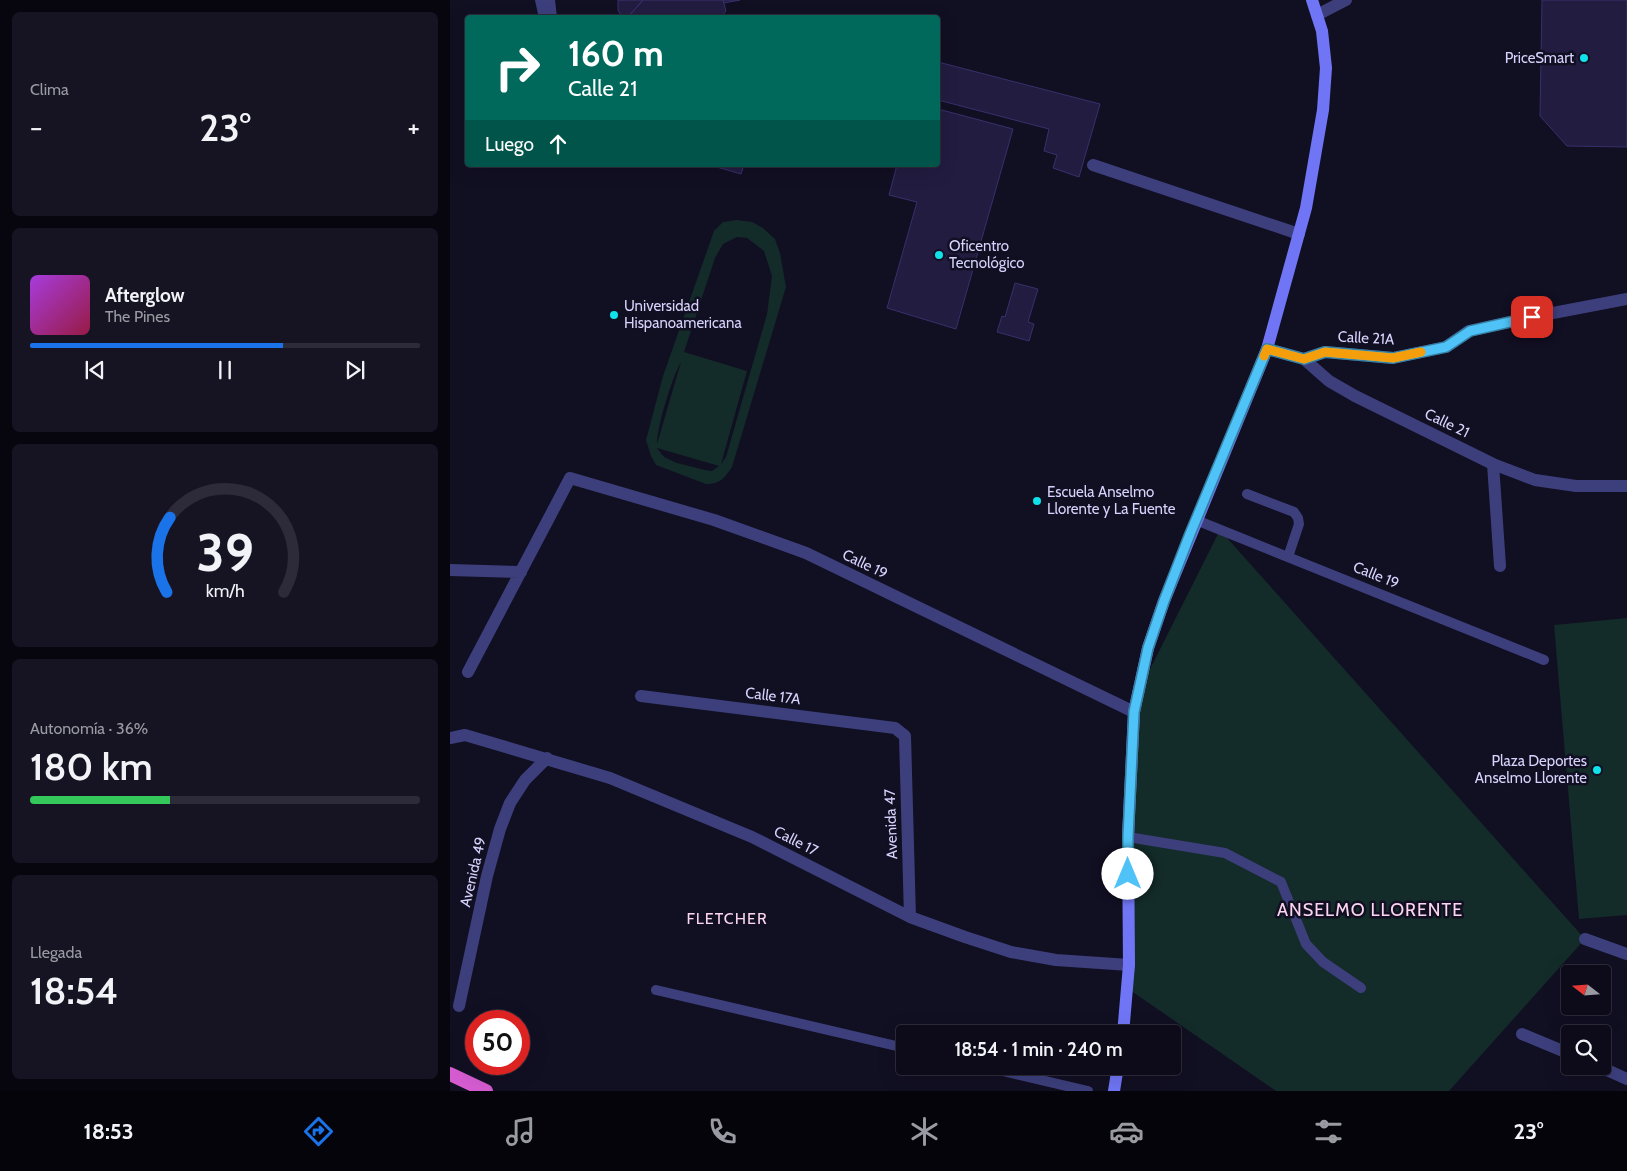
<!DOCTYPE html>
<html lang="es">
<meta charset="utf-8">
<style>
:root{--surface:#0d0b1a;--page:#161423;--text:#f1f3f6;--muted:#9a9ba2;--line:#2d2b39;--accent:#1a73e8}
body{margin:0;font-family:Cabin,sans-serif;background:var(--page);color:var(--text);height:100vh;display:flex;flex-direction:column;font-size:19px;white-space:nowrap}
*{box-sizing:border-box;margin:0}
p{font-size:16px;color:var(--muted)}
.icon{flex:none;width:28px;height:28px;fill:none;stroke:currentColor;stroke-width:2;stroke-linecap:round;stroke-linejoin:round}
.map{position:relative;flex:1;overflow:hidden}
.sheet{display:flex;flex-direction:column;gap:12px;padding:12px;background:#07060e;width:450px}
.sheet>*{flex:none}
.banner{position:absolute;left:15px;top:15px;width:475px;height:152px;border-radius:5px;box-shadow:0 5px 20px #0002,0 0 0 1px var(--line);background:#00695c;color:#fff;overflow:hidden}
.needle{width:32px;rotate:287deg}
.controls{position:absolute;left:1111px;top:965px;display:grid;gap:10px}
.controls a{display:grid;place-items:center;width:50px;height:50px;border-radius:5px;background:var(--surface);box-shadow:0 5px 20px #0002,0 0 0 1px var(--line);font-size:25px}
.speed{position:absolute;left:15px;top:1010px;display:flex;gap:10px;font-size:25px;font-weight:700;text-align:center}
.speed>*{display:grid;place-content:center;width:65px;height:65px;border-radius:50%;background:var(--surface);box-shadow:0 5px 20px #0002,0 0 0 1px var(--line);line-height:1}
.speed .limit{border:8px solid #d22;background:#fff;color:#111}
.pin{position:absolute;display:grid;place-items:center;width:42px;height:42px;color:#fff;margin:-21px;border-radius:10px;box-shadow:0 2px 8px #0006}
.me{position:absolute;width:55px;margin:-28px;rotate:0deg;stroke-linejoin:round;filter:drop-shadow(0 0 4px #0008)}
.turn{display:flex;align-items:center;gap:18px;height:105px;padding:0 20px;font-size:22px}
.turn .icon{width:65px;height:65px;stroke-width:2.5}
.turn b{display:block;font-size:35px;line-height:42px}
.then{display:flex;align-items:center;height:48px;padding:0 20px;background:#0003;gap:10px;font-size:19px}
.big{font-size:38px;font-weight:600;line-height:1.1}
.sheet .widget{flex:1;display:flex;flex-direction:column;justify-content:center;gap:8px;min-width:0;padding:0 18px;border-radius:8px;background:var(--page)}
.sheet .dial{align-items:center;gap:0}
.dial svg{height:130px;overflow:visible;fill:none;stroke:var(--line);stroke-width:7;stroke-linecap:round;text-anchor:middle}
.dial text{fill:var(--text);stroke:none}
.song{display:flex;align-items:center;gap:15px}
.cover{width:60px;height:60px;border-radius:8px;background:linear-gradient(135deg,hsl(280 70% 55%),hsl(340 70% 35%))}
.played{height:5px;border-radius:2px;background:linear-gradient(90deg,var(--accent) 65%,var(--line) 65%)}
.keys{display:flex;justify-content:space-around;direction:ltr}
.heat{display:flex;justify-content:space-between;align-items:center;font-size:28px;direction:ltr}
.charge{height:8px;border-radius:4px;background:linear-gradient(90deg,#34c759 36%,var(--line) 0)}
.trip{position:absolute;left:446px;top:1025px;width:285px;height:50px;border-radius:5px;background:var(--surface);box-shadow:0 5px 20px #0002,0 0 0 1px var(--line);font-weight:600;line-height:50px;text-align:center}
.menu{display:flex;height:80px;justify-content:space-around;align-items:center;background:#05040a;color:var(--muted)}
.menu .icon{width:35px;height:35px}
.menu .current{color:var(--accent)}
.menu b{font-size:22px;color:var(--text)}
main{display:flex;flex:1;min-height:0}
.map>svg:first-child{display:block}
.green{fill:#132b29;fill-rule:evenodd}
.building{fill:#221c41;stroke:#38306c}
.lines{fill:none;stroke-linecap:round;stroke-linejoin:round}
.service{stroke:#3d3f7d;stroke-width:10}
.minor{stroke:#3d3f7d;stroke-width:12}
.secondary{stroke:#7075f5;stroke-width:12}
.trunk{stroke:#d45cd0;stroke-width:14}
.route-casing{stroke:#337fa1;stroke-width:12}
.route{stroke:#4fc3f7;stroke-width:9}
.slow{stroke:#f59e0b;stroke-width:9}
.poi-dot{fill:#10e2eb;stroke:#110f22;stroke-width:2}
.labels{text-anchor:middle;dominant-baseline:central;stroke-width:5;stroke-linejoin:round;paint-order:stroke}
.poi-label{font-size:15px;fill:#d5d3fc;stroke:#110f22;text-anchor:start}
.street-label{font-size:15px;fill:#d5d3fc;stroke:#110f22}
.neighbourhood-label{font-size:16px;letter-spacing:1px;fill:#fcd5f0;stroke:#110f22}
.quarter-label{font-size:18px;letter-spacing:1px;fill:#fcd5f0;stroke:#110f22}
</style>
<main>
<section class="sheet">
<div class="widget"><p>Clima</p>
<div class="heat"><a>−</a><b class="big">23°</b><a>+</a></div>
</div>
<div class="widget">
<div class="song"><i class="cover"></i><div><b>Afterglow</b><p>The Pines</p></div></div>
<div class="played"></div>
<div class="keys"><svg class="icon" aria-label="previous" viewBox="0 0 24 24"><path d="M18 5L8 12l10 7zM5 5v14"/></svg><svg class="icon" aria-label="pause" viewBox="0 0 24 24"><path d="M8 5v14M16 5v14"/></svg><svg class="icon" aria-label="next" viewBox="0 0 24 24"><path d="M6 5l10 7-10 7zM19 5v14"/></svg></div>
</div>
<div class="widget dial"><svg viewBox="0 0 100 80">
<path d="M14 69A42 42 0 1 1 86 69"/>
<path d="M14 69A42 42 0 0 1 16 23" stroke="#1a73e8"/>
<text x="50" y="56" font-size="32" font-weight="700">39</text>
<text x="50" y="72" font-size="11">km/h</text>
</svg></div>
<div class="widget"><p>Autonomía · 36%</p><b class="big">180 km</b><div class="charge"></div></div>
<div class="widget"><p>Llegada</p><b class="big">18:54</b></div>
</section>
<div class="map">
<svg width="1177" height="1091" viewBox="0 0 1177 1091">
<rect width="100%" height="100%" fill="#110f22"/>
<path class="green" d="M287 220 302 222 313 228 325 239 330 253 336 287 282 467C274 478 271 484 256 484L206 465 201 456 196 440 213 376 264 231 273 222ZM287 237 297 238 314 251 322 276 317 314 276 457 271 464 297 371 234 352 265 258 273 244ZM231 362 207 444V445C207 426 222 378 231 362ZM207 448 269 466 262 471 255 470 227 463 214 457Z
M770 530 1135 939 999 1091H826L677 988 688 693Z
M1177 618V915L1129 919 1104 625Z"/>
<path class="building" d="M168 0H193L177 18H172L168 10Z
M193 0H273L276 11 270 18H177Z
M273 0H290L274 3Z
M1092 0H1177V147L1117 146 1090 116Z
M488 62 650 104 629 177 603 168 607 155 594 151 599 129 488 100Z
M488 109 563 129 506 329 437 308 467 202 439 195 447 165H488Z
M260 165H294L291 174Z
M565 283 588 289 578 322 584 324 579 341 547 332 552 316 555 317Z"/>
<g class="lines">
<path class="service" d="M90 0 94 18
M100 0 102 18
M797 494 844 512 848 518 849 524 838 557
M746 520 1094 660
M678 837 775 853 831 882 856 944 873 962 911 988
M206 990 455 1048
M532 1066 638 1091"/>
<path class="minor" d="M867 15 896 0
M643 165 849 234
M817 349 854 359 879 381 905 396 1043 464 1085 480 1126 486H1177
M854 359 875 352 943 358 996 347 1019 331 1082 317 1177 299
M1043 464 1050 566
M0 570 71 572
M18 672 120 478 264 520 356 553 684 712
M191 696 445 728 455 736 460 917
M0 738 15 735 160 778 302 837 460 917 515 937 561 952 606 960 679 965
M1135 939 1177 954
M9 1006 37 876 50 829 60 803 75 780 97 758
M1072 1034 1120 1054
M1148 1066 1177 1079"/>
<path class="secondary" d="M673 1034 679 965 678 837 684 712 698 648 714 601 817 349 856 208 873 110 876 68 872 31 862 0
M664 1091 668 1066"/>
<path class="trunk" d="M0 1074 36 1091"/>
</g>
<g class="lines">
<g class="route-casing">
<path id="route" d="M678 874V837L684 712 698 648 714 601 740 534 817 349 854 359 875 352 943 358 996 347 1020 331 1082 317"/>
</g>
<use href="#route" class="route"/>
<path class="slow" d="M814 356 817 349 854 359 875 352 943 358 971 352"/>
</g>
<g class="poi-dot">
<circle cx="1134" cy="58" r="5"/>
<circle cx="489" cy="255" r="5"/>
<circle cx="164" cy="315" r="5"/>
<circle cx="587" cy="501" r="5"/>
<circle cx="1147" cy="770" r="5"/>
</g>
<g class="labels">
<g class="poi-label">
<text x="1124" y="58" text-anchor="end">PriceSmart</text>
<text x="499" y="246">Oficentro<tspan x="499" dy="17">Tecnológico</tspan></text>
<text x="174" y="306">Universidad<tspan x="174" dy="17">Hispanoamericana</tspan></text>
<text x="597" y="492">Escuela Anselmo<tspan x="597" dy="17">Llorente y La Fuente</tspan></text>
<text x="1137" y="761" text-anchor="end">Plaza Deportes<tspan x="1137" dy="17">Anselmo Llorente</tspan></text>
</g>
<g class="street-label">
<text transform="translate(916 338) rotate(3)">Calle 21A</text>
<text transform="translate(997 423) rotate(26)">Calle 21</text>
<text transform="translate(415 564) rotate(26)">Calle 19</text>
<text transform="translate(926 575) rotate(22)">Calle 19</text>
<text transform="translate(323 696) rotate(7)">Calle 17A</text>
<text transform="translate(441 824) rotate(-92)">Avenida 47</text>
<text transform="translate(346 841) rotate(27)">Calle 17</text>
<text transform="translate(23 872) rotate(-77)">Avenida 49</text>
</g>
<g class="neighbourhood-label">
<text x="277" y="918">FLETCHER</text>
</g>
<g class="quarter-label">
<text x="920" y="910">ANSELMO LLORENTE</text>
</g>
</g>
</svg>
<div class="controls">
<a><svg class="needle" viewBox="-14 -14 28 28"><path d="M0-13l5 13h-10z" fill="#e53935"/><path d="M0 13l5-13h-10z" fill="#9a9ba2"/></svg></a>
<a><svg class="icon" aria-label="search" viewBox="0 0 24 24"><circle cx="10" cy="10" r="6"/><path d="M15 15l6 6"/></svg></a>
</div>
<div class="speed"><div class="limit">50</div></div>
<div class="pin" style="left:1082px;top:317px;background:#d93025"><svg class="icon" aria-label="arrive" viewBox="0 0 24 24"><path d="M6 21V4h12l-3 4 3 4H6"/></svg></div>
<svg class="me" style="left:678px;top:874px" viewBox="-20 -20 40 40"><circle r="19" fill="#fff"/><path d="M0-13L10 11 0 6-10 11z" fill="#4fc3f7"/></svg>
<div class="trip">18:54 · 1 min · 240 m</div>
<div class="banner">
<div class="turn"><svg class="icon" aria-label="right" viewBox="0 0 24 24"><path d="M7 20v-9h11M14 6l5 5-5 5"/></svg><div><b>160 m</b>Calle 21</div></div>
<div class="then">Luego<svg class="icon" aria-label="ahead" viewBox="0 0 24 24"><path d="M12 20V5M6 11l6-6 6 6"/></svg></div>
</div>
</div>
</main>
<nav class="menu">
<b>18:53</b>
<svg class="icon current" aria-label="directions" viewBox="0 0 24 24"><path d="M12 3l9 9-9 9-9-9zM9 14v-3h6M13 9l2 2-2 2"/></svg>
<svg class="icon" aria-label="music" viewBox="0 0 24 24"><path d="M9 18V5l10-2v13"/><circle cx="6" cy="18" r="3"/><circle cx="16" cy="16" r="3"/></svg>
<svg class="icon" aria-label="phone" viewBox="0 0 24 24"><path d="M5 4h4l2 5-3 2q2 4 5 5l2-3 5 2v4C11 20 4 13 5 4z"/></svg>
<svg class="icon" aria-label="climate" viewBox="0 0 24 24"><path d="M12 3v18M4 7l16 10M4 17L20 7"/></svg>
<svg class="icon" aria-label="car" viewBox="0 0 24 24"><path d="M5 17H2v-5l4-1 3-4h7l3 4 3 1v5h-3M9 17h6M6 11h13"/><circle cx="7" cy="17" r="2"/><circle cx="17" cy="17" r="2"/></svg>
<svg class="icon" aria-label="filters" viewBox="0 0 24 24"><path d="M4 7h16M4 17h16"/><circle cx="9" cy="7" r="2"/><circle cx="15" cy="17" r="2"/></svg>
<b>23°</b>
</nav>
